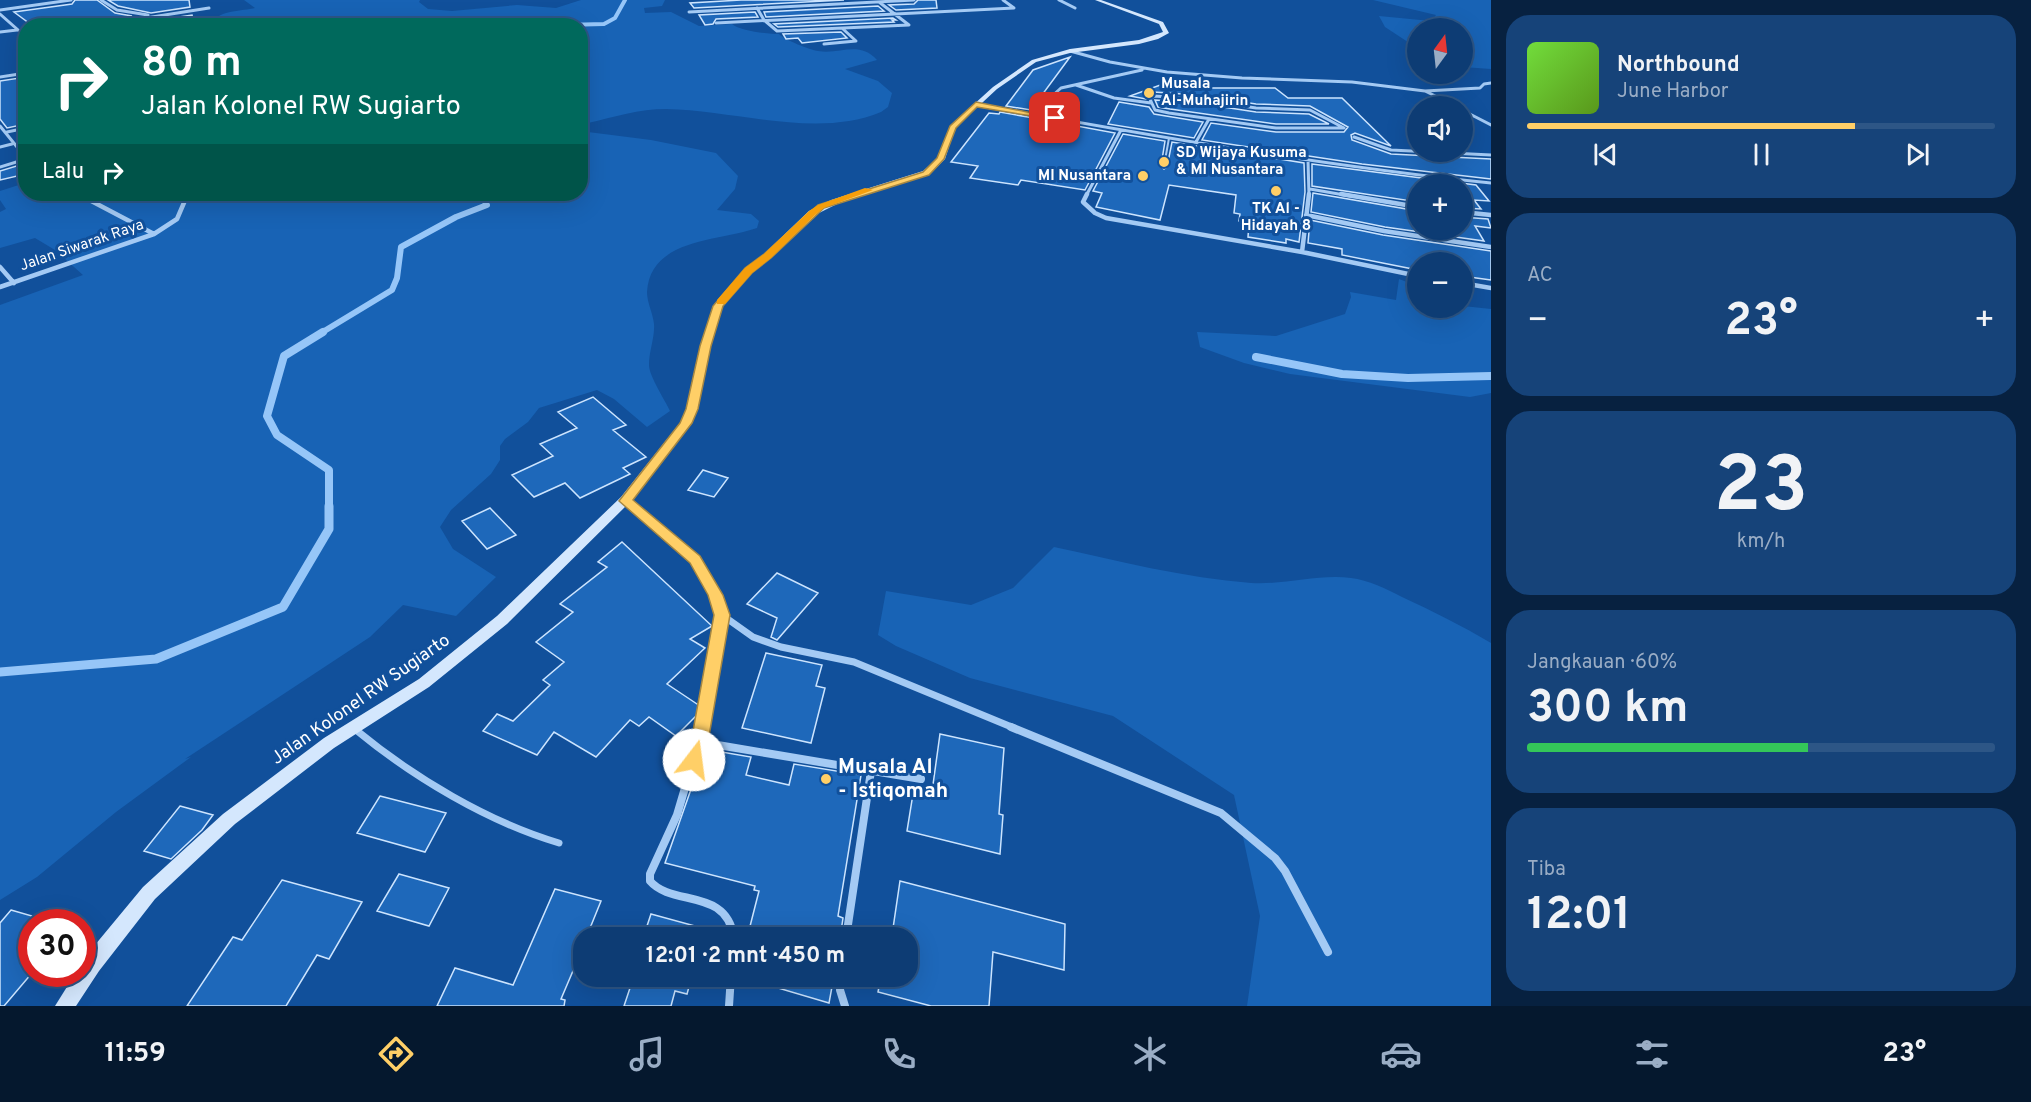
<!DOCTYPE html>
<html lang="id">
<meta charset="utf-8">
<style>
:root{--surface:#0d3c74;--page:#164379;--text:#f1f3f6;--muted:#9aadc5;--line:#2d5686;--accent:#ffcf67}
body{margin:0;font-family:Overpass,sans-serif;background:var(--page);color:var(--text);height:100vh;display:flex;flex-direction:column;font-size:22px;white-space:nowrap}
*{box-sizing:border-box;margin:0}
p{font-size:20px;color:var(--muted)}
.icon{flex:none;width:33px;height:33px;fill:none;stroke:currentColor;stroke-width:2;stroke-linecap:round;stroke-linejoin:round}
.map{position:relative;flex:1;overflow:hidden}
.panel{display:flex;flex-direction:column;gap:15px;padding:15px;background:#072140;width:540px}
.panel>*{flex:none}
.hud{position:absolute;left:18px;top:18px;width:570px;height:183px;border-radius:24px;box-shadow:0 6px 24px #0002,0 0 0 2px var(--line);background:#00695c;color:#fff;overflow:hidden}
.needle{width:39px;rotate:15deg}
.controls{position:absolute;left:1407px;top:18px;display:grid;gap:12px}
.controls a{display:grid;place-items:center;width:66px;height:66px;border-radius:50%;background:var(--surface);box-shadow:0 6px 24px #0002,0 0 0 2px var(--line);font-size:30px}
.speed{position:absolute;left:18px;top:909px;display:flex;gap:12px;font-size:30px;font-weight:700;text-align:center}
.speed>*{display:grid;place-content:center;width:78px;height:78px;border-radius:50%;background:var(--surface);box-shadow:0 6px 24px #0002,0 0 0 2px var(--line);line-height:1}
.speed .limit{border:9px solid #d22;background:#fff;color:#111}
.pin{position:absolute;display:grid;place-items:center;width:51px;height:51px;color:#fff;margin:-26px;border-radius:12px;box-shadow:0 3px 9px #0006}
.me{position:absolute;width:66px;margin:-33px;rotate:15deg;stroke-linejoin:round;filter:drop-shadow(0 0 4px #0008)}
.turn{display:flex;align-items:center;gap:21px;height:126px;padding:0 24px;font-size:27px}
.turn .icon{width:78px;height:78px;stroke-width:2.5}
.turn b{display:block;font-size:42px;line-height:51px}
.then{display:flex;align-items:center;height:57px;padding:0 24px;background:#0003;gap:12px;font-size:22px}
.big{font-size:45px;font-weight:700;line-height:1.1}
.panel .card{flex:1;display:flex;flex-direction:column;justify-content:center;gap:9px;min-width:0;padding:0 21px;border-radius:24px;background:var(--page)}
.panel .dial{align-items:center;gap:0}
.dial b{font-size:78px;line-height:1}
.song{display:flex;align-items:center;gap:18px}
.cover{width:72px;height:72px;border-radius:9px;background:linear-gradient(135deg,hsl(100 70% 55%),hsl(90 70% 35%))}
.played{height:6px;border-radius:3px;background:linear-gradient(90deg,var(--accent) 70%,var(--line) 70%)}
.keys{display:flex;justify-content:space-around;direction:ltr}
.heat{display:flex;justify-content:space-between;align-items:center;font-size:33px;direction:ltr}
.charge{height:9px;border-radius:4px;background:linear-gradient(90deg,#34c759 60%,var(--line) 0)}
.trip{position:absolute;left:573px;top:927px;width:345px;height:60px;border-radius:24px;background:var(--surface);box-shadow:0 6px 24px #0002,0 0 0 2px var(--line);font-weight:700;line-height:60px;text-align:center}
.tabs{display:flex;height:96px;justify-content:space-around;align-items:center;background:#05182e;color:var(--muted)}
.tabs .icon{width:42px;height:42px}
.tabs .selected{color:var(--accent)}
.tabs b{font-size:27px;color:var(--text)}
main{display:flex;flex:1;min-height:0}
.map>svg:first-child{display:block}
.green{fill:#1863b5}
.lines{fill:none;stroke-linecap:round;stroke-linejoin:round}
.stream-far3{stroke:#96c6f8;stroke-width:4}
.stream-far2{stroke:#96c6f8;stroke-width:6}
.stream-far1{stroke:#96c6f8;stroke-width:8}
.stream{stroke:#96c6f8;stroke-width:9}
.building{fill:#1e68ba;stroke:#cce4fe;stroke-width:1.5}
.service-far1{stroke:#a4caf4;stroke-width:2}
.service{stroke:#a4caf4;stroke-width:7}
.minor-far4{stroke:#a4caf4;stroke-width:3}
.minor-far3{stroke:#a4caf4;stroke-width:4.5}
.minor-far2{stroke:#a4caf4;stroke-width:5}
.minor-far1{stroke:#a4caf4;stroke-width:7}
.minor{stroke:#a4caf4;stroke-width:8}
.secondary{fill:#d4e7fd;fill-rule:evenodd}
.route{fill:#ffcf67;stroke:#a68743;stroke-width:1.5}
.slow{fill:#f59e0b}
.poi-dot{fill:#ffcf67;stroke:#11509b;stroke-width:2}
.labels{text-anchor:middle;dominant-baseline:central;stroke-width:6;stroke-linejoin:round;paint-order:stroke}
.far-poi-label{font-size:15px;font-weight:bold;fill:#fff;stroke:#11509b;text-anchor:start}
.far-street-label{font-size:15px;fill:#fff;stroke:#11509b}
.street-label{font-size:18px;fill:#fff;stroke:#11509b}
.near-poi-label{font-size:21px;font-weight:bold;fill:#fff;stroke:#11509b;text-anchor:start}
</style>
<main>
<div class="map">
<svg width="1491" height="1006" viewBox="0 0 1491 1006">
<rect width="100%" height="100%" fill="#11509b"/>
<path class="green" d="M244 0H420L419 2 428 9 452 11 517 5 556 8 581 0H670H665L662 6 644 8 645 13 671 12 699 26 732 24C740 31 768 34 779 34 785 40 810 50 818 51 840 55 859 40 877 60L845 69 878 81 892 93 888 107 881 112C816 139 735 110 666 109 639 109 614 117 588 123L583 127 588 132 651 140 716 153 738 176 735 189 717 210 751 214 759 221 757 228C720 241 650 238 647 292 647 303 653 313 654 324 655 337 649 351 649 365 649 376 665 400 670 411L647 427 614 399 597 390 539 408 528 422 505 439 500 446V460L491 474 451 510 440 527 453 549 496 577 456 616 403 605 370 637 185 759 191 757 116 812 37 877 0 900V305L83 275 55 250 35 238 0 248V212L6 209 0 200V191L25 183 26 194H580V26H221L213 23C218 10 243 11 255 8Z
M1373 0H1491V69L1463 67 1462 28H1418L1417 48 1385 27 1379 16 1431 21 1436 15Z
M1399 279 1417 286 1418 308H1462L1463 306 1491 309V393L1470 397 1290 374 1244 363 1200 347 1197 332 1276 336 1345 314 1351 297 1350 292 1396 300Z
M1054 547C1119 561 1185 578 1251 583 1285 585 1318 574 1351 578 1368 580 1387 589 1402 597 1433 611 1462 626 1491 643V1006H1247L1260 916 1234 795 1113 716 970 678 896 646 878 635 886 591 971 605 1013 588Z"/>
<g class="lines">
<path class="stream-far3" d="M524 26 604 24 615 18 625 0"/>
<path class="stream-far2" d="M321 333 392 290 397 278 401 247 456 217 487 205 480 194"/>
<path class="stream-far1" d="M323 332 284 356 267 416 277 435 329 470V508
M1256 357 1342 374 1408 378 1491 376"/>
<path class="stream" d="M0 672 156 659 283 607 329 529V506"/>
</g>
<path class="building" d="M75 0H97L115 13 132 16 94 22 91 26H33L14 12 72 4Z
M108 0H189L190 7 151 13 118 6Z
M741 0H844L694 8 690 3Z
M918 0H936L937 8 896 10 889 5 914 4Z
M878 6 884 11 766 17 764 12Z
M755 12 758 17 716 19 713 24 705 25 699 15Z
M192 15 194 26H173L171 18Z
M893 18 896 20H892L894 22 778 27 774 24Z
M841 32 847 38 802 43 798 38 786 39 783 34Z
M1070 57 1031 110 1006 106 1033 70Z
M26 77V124L7 128 0 119V81Z
M1163 84 1191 88H1275L1288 98H1342L1391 146 1355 133 1351 135 1352 140 1391 154 1491 159V179L1362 164 1202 140 1211 123 1276 132H1344L1348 127 1310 106 1256 104 1197 95 1154 92 1146 99 1130 96Z
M1155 100 1197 103 1256 112 1309 114 1329 124H1276L1170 109 1158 107Z
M1119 102 1149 107 1154 114 1203 122 1194 138 1108 124Z
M1000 112 1039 119 1115 133 1085 190 1021 180 1018 185 970 178 978 166 951 162 989 113 999 114Z
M1123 134 1165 141 1161 166 1164 169 1167 167 1172 142 1304 163 1305 192 1299 242 1286 239V243L1248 237 1249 223 1239 221 1240 214 1234 213 1236 195 1169 185 1160 220 1096 207 1102 193 1093 191Z
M23 164 26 166V174L0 180V171Z
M1312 164 1476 185 1489 201 1474 200 1481 209 1462 208V184H1418V202L1312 186Z
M1313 193 1418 211V230H1462V217L1488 219 1491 228 1475 226 1484 241 1385 227 1311 212Z
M1310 220 1383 235 1491 251V280L1462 276V262H1418V270L1342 255V249L1308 243Z
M593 397 626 425 613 430 646 457 623 468 630 474 580 498 565 483 534 497 512 475 553 456 540 444 577 428 558 412Z
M703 470 728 478 714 497 688 490Z
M490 508 516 535 487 549 462 521Z
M622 542 712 626 690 639 705 648 667 684 700 706 699 713 676 736 649 717 639 726 630 720 596 757 554 732 537 755 483 731 497 714 513 721 550 685 543 680 564 662 536 642 573 612 560 604 607 567 598 562Z
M777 573 818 593 777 640 771 637 777 618 747 604Z
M766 653 822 665 816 686 825 688 811 743 742 728Z
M940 734 1004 748 999 814 1003 815 1000 854 907 831 913 794 931 799Z
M710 750 751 757 746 775 789 785 794 764 861 775 838 916 843 918 840 938H747L759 891 754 890 755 886 665 863 695 778 699 779Z
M380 796 446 813 425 852 357 833Z
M180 806 213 815 202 830 171 859 144 851Z
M399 874 449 888 429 926 377 911Z
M282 880 362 902 329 959 317 955 286 1006H187L233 937 242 940Z
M900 881 1065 924 1064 970 993 952 989 1006H931L878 992 881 976H908V938H887V934L892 935Z
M555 889 601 901 586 938H584V945L561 999 565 1000 564 1006H437L455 968 513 985Z
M11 910 32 916V973L4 1006H0V923Z
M651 914 706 929 704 938H643Z
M629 976H692L687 994 675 991 671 1006H624L633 979Z
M737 976H834L829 1003Z"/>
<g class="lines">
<path class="service-far1" d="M1412 112H1418
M1164 166 1169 138"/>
<path class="service" d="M356 730C413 777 488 822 559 843"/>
<path class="minor-far4" d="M101 0 117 10 148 15
M1059 0 1075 8
M757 8 764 20 777 31 909 25 879 2
M0 10 71 0
M689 12 914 0
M0 14 26 37
M716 23 1014 8 1003 0
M95 26 209 8
M0 32 17 30
M824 44 856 41 843 29
M1070 51 1110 62 1167 72 1242 78 1352 82 1425 91
M0 77 26 73
M1076 85 1114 98 1151 103
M1154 96 1197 99 1256 108 1310 110 1344 128H1276L1169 113 1155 110 1150 99Z
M976 104C1147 135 1318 165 1491 183
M1456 106 1425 91 1480 88 1484 84 1491 83
M1462 110 1491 125
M1032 114 1061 88 1142 70
M0 126 26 158
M7 132 26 128
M1354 137 1391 150 1491 155
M1196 142 1209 119
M0 147 12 144
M1308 160 1309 196
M0 167 26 159
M1310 189 1350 196
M78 194 81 196
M1086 196 1121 130"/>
<path class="minor-far3" d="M78 194 154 234
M1087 194 1083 202 1095 213 1106 218 1302 252
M1309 194 1302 252 1418 276
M1341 194 1418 207
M1462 212 1491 215
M1306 215 1384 231 1491 247
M0 267 14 283
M1462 283 1491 288
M0 287 154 234 177 219 186 198 183 194"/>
<path class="minor-far2" d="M625 500 635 508"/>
<path class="minor-far1" d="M633 506 671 537 696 562 715 595 722 615 702 728
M722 615 753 637 781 647 854 662 1014 728"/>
<path class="minor" d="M703 727 677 815 650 874V881C672 907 727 887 734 938
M1011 727 1221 813 1275 858 1285 871 1328 952
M700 742 921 779
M846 938 871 771
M841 976 840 990 845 1006
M729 1006 731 976"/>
<path class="secondary" d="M1095 0H1101L1163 22 1169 33 1158 39 1139 44 1070 53 1036 62 997 89 955 128 945 159 929 175 837 204 815 215 770 258 751 272 722 306 711 346 697 409 690 424 629 503 507 624 429 687 334 748 235 824 155 899 99 971 76 1006H55L75 974H82V962L85 957 143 887 223 814 324 738 419 679 497 616 621 497 680 423 687 409 701 346 713 306 745 268 764 254 809 211 831 200 923 171 938 158 950 126 993 87 1032 60 1070 49 1139 40 1163 32 1159 24Z"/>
</g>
<path class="route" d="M976 102 1058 118 1055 120 977 107 956 128 944 159 929 175 824 208 771 258 752 273 723 306 711 346 698 409 692 423 633 500 700 556 723 595 730 615 708 742 700 766 694 768 688 766 685 760 691 742 714 615 708 595 690 563 619 501 680 423 686 409 700 346 713 306 745 268 764 254 818 205 923 172 937 158 950 126Z"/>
<path class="slow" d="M865 188 873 190 824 208 815 215 771 258 752 273 725 304H717V300L745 268 764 254 809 211 818 205Z"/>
<g class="poi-dot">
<circle cx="1149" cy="93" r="6"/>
<circle cx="1164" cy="162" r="6"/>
<circle cx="1143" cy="176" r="6"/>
<circle cx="1276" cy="191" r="6"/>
<circle cx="826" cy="779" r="6"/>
</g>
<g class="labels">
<g class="far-poi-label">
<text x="1161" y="84">Musala<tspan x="1161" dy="17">Al-Muhajirin</tspan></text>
<text x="1176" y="153">SD Wijaya Kusuma<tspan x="1176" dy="17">&amp; MI Nusantara</tspan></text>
<text x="1131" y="176" text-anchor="end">MI Nusantara</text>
<text x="1276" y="209" text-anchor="middle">TK Al -<tspan x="1276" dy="17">Hidayah 8</tspan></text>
</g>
<g class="far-street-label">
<text transform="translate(82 246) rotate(-19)">Jalan Siwarak Raya</text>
</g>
<g class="street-label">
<text transform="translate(361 700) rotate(-35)">Jalan Kolonel RW Sugiarto</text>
</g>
<g class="near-poi-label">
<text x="838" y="767">Musala Al<tspan x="838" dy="24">- Istiqomah</tspan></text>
</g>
</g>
</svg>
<div class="controls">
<a><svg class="needle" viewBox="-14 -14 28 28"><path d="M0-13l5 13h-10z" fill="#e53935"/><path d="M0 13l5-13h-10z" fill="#9aadc5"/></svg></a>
<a><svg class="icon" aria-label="sound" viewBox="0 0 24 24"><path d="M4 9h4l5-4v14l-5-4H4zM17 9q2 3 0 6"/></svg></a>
<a>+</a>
<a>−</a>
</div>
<div class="speed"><div class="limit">30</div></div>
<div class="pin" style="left:1055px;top:118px;background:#d93025"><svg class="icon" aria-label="arrive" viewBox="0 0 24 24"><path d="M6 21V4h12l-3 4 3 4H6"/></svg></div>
<svg class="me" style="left:694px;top:760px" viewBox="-20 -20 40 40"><circle r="19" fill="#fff"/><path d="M0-13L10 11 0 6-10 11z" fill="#ffcf67"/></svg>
<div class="trip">12:01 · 2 mnt · 450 m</div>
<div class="hud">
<div class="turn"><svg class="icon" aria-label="right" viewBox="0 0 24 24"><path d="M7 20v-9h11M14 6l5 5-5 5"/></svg><div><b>80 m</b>Jalan Kolonel RW Sugiarto</div></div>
<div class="then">Lalu<svg class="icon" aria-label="right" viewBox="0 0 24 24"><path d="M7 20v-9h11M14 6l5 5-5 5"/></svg></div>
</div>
</div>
<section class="panel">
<div class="card">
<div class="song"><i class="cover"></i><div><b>Northbound</b><p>June Harbor</p></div></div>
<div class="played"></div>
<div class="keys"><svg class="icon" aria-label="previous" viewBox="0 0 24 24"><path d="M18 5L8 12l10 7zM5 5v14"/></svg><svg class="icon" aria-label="pause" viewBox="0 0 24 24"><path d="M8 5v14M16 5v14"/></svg><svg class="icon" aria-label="next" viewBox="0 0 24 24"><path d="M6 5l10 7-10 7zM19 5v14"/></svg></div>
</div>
<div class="card"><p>AC</p>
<div class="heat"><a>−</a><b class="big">23°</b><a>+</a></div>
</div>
<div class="card dial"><b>23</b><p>km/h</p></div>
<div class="card"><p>Jangkauan · 60%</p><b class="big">300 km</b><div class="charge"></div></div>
<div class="card"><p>Tiba</p><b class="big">12:01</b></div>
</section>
</main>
<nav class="tabs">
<b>11:59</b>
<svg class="icon selected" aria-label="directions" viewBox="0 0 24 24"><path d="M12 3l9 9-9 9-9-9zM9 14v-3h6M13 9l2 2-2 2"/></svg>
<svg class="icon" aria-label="music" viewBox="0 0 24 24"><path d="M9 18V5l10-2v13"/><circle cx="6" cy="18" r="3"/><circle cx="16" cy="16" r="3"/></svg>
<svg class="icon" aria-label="phone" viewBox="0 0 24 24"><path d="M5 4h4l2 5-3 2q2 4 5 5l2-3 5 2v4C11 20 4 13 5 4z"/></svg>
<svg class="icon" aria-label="climate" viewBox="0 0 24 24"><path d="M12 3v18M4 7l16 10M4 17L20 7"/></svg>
<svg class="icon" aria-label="car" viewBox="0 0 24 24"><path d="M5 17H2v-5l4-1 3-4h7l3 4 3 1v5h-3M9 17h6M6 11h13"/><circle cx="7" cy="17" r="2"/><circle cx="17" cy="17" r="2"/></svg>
<svg class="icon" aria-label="filters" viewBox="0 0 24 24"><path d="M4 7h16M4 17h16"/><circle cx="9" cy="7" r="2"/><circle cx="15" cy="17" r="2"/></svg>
<b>23°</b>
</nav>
